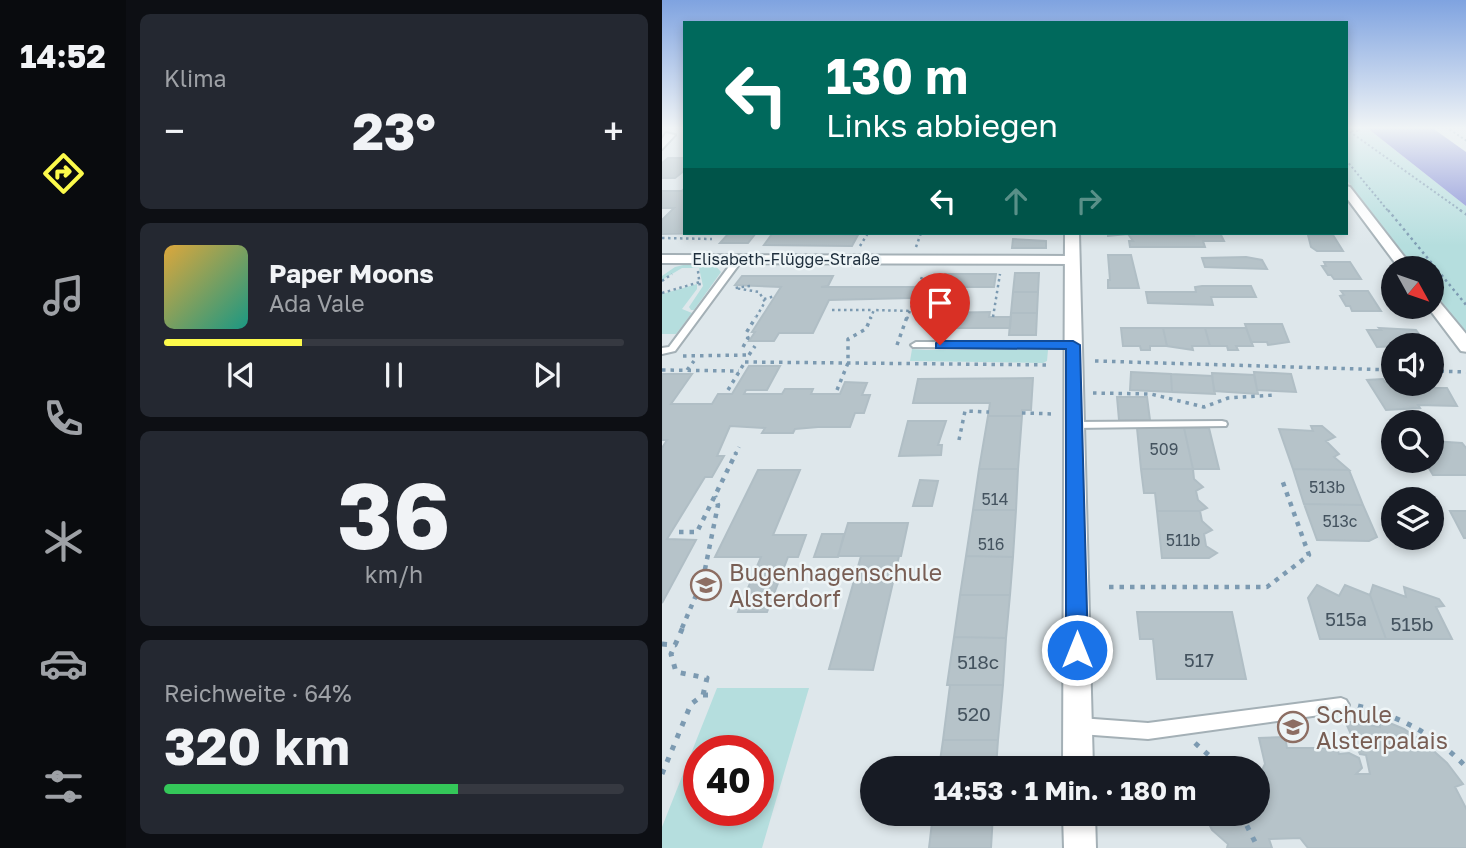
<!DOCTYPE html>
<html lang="de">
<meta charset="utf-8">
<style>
:root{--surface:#171b24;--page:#242831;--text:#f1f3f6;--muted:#9ea1a6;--line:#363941;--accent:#fcfa4b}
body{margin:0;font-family:"Golos Text",sans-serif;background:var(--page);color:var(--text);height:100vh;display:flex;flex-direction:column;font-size:26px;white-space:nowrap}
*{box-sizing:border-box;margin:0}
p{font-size:23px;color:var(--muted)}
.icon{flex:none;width:38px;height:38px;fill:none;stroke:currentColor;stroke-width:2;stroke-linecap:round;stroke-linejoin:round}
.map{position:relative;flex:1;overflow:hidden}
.sheet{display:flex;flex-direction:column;gap:14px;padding:14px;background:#0d0f14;width:536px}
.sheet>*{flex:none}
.top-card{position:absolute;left:21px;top:21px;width:665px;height:214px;border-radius:0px;box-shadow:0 4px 10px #0003;background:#00695c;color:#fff;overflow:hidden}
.needle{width:46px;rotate:130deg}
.fabs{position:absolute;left:719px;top:256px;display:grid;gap:14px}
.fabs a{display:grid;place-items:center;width:63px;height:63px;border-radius:50%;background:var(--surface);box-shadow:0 4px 10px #0003;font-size:35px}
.speed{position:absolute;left:21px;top:735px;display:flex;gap:14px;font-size:35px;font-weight:700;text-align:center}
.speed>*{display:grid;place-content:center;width:91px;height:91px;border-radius:50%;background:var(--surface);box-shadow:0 4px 10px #0003;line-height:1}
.speed .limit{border:10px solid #d22;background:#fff;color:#111}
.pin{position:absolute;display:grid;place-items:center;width:60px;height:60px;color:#fff;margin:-72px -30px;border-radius:50% 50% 50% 0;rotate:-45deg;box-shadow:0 0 7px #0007}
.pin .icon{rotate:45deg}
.me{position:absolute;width:77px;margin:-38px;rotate:0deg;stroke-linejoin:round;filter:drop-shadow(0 0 5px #0008)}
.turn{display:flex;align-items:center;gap:24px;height:147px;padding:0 28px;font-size:32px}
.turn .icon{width:91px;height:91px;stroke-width:2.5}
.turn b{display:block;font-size:49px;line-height:60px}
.lanes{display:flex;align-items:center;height:66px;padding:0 28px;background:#0003;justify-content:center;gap:35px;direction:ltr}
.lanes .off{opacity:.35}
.big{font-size:52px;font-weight:700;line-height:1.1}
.sheet .tile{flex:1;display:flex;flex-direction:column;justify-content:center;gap:10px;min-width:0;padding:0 24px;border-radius:10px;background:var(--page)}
.sheet .dial{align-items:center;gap:0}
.dial b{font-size:91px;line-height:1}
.song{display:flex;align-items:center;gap:21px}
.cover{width:84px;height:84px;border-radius:10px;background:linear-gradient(135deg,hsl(40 70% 55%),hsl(170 70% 35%))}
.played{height:7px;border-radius:4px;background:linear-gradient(90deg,var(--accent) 30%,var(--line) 30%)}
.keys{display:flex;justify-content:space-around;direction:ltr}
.heat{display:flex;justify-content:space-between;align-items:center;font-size:38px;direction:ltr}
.charge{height:10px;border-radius:5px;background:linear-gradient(90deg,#34c759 64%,var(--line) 0)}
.trip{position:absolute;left:198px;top:756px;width:410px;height:70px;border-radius:35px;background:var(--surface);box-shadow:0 4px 10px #0003;font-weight:700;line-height:70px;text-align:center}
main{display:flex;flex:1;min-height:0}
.tabs{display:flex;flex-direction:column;width:126px;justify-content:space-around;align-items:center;background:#090b0e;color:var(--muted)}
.tabs .icon{width:49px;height:49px}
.tabs .selected{color:var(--accent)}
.tabs b{font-size:32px;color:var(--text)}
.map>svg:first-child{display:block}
.green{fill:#b5dede;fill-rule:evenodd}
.water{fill:#818ad5}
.building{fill:#b6c3c9;stroke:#b0bec5;stroke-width:2}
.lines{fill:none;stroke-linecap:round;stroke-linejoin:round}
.service-casing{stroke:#a4b0b6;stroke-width:4}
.minor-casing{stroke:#a4b0b6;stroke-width:4}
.tertiary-casing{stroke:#a4b0b6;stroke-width:4}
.path-far4{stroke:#7c9ab1;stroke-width:2;stroke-dasharray:2 2.5;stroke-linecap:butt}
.path-far3{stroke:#7c9ab1;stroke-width:2.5;stroke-dasharray:2.5 3.5;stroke-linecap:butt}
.path-far2{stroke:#7c9ab1;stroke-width:3.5;stroke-dasharray:3.5 5;stroke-linecap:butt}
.path-far1{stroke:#7c9ab1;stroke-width:4.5;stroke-dasharray:4.5 6;stroke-linecap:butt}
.path{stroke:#7c9ab1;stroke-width:5;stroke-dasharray:5 8;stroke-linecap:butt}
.service{fill:#fff;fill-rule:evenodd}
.minor{fill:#fff;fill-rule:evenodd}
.tertiary{fill:#fff;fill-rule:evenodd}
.route{fill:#1a73e8;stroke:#114b97;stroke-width:2}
.labels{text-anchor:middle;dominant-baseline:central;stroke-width:5;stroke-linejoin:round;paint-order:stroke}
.far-street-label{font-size:16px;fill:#1e2e3c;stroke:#eef5f7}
.number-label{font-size:16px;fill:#44535f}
.near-number-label{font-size:19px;fill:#44535f}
.near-education-label{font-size:23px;fill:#785e54;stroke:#eef5f7;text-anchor:start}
</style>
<main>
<nav class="tabs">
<b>14:52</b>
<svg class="icon selected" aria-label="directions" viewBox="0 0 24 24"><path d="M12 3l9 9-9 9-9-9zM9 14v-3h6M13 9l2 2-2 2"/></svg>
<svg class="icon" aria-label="music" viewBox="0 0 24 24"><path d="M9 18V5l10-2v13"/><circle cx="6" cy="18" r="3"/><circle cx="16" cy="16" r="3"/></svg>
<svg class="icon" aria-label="phone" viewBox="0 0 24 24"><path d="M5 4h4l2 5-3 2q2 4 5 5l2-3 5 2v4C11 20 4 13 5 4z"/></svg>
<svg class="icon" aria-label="climate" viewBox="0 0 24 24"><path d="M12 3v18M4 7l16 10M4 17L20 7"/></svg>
<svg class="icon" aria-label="car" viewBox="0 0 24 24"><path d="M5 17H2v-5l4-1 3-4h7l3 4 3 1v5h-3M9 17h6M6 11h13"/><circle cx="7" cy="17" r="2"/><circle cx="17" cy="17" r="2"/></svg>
<svg class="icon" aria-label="filters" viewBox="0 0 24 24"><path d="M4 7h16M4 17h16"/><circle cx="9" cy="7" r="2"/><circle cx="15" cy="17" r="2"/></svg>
</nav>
<section class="sheet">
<div class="tile"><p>Klima</p>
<div class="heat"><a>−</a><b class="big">23°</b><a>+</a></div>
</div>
<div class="tile">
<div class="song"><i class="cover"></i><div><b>Paper Moons</b><p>Ada Vale</p></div></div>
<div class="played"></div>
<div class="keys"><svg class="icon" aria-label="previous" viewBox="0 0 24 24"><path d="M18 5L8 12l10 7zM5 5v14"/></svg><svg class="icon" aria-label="pause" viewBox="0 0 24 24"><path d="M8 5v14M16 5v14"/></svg><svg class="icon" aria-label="next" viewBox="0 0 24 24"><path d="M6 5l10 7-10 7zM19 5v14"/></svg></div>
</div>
<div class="tile dial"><b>36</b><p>km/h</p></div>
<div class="tile"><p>Reichweite · 64%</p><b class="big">320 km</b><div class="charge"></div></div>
</section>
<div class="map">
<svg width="805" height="848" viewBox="0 0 805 848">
<rect width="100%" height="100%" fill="#dee7eb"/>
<path class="green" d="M684 127H704L804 206V333L770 289V268H753L684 179Z
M34 262 52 264 59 272 32 310H29L27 307 41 286 37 268H20L0 280V276L13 267Z
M35 284V289L20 309 30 313 14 334H0V294Z
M250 349 264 350H386L385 361 381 363 248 361Z
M55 688H147L100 848H0V827ZM37 751H96V810H37Z"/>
<path class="water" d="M704 127H769L804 152V206Z"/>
<path class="building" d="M6 158H23V170L13 178H0V163Z
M23 188V233H45L0 234V220L12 208H0V191H20Z
M67 233H94L86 243H58Z
M156 233 196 235 190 246 102 245 110 234Z
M446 233 532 236 531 233H558L562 241H541L543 247H468L467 241H471L466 234 446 236Z
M646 235H671L681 251H655L649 247Z
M351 239 384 241V248H350Z
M446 255H469L477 288H446V280H448Z
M584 257 600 260 605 269 543 267 540 258Z
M662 262H688L699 279H672L669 275H666L660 266H664Z
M353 273H377L376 292H351Z
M283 274H334L332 287H280L279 290H270L272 281 281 280Z
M80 276H171L166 286 159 287H253L250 298 167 300 151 333H117L112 341H87L93 332H90L119 287 73 285Z
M540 286H589L594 297H549L551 305 486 303 484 292H534L533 287Z
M679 291H706L719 311H690L688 306H684L678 296 682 295Z
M351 292H376L375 313H349Z
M328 312 327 317H349L348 328H268L272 313Z
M349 313H375L374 335H347Z
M583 324H620L627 342 606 345 605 342H589Z
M459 328H501L505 346H488V350H479L478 346H461Z
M501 328H543L548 346H530L531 350 505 346Z
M543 328H584L591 346H574L576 350H566L565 346H548Z
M717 328 754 330 765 345 715 347 705 330H719Z
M87 366H118L105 390H84L82 394H120L123 389H151L149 394H178L183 382 205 383 200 395H208L202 413H193L188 427H156L133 429 131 433H100L103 428 68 426 55 456H62L50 477H43L5 539 34 540 0 603V448L5 440H0V374H30L9 404H50L56 394H70Z
M469 372 509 374 510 392 468 390Z
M592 372 629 374 634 392 595 390Z
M550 373 592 375 596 394 552 391Z
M509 374 550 376 553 394 510 392Z
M371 378 369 410H360V416H326L328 403H251L256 379Z
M721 379 723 382 753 383 756 388H785L795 406 756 405 758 408 724 410 705 380Z
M455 397H485L488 420H457Z
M326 416H360L356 469H317Z
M246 421H284L276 445H280L279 455 237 456Z
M649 426H660L673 437 664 441 677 454 672 457 687 470 631 469 617 429 651 431Z
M475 428H522L531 469H479Z
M522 428H547L557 469H531Z
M770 441 800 443 805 449V475H771L762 460H770Z
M317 469H356L354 510H311Z
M479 469H531L532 479 541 487 534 491 536 500 545 508 538 511H495L493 493H482Z
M631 469 687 470 701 505 642 504Z
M96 470H138L111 535H144L136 557H126L105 612H76L99 557H53Z
M258 480 276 481 270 506H251Z
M642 504 701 505 715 537 707 541 655 540Z
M311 510H354L351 557 304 556Z
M495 511H538L540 521 550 530 542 534 544 546 555 553 547 558H500Z
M788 511H805V538H802Z
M186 523H246L239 556H176Z
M160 534H182L176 557H152Z
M199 556H237L211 670 167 669Z
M304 556 351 557 348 595H298Z
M655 585 677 596 683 585 708 595 724 639H658L646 598Z
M711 585 744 597 742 587 777 599 782 606 774 607 790 639H724L708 595Z
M298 595H348L344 638 292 637Z
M475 612H570L584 679H495L491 639H478Z
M292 637 344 638 341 685H285Z
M288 685H341L336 740H281Z
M718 719 742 729 765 745 785 763 801 784 793 787 805 810V848H646L638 838 607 839 610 848H565L566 844 550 830 542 814H595V774H598L603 764 597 738 623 737 625 748H675L677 754 687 753 697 758 700 768 694 774H708L704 755 698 754 683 721 718 727Z
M281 740H336L334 768H277Z
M271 814H331L329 848H267Z"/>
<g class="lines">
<g class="service-casing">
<path id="service" d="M74 257 81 259 13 351 0 354V348L7 347Z
M254 342H411L416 345 411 348 251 347 249 345Z
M560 421 564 422 565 424 564 426 412 428 407 425 412 422Z
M679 698 684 700 687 705 684 710 679 712 486 739 418 734 412 731 410 726 412 721 418 718 486 723Z"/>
</g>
<g class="minor-casing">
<path id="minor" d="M4 133 13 135 0 149V139Z
M684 186 688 187 751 268H737L684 197Z
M0 255 410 256 417 260 410 264 0 263Z
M770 297 775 299 805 335V352L799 351 765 306H770Z"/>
</g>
<g class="tertiary-casing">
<path id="tertiary" d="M403 233H417L431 768H401Z
M401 814H433L434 848H402Z"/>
</g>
<path class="path-far4" d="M784 127 805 141
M684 129 801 212
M685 131H698L694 127
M684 160 727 212"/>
<path class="path-far3" d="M726 210 805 306
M798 210 805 215
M0 238 50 239
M198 246 206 233
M254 247 259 233
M36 271 38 288
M0 281 10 274
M88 286 73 288 97 292 103 302 93 319
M0 293 38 282
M102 299 113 296
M170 310H212
M331 317 338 274
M208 319 212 310 249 311
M245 319 261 274"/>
<path class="path-far2" d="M235 345 245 317
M81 347 86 338 84 333 94 317
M87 355 93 346
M21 356 87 355
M433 361 732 370
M83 362 389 365
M0 370 77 371
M25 370 32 361
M770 371 805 372
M66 390 83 362
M175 390 186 363V339L204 329 209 317
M431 393 489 394 542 407 566 398 612 395
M360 413 393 414
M297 440 303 411 327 412
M73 455 77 447"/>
<path class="path-far1" d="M17 532H35L74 453
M447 587H605L647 555 619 477
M20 628 41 579 56 505 53 496"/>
<path class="path" d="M0 644 13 645 21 627
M41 695H52
M696 706C739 717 774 735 805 768
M533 743 561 768
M0 774 29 704 41 695 45 678 14 672 9 654 13 645
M579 814 596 848"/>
<use href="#service" class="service"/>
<use href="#minor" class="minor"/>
<use href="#tertiary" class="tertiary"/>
</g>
<linearGradient id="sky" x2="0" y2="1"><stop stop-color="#7fa3e0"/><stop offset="0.52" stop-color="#f0f4f6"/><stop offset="1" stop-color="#f0f4f6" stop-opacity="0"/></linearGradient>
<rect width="805" height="246" fill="url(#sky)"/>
<path class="route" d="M278 341H411L418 345 426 650 423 657 415 659 407 657 404 650V349L274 348V343Z"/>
<defs>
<g id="school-ring" transform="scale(1.575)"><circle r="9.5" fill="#eef5f7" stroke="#8d6e63" stroke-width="1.5"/><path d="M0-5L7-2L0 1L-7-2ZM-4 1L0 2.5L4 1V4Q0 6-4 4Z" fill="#8d6e63"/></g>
</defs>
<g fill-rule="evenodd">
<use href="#school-ring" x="44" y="585"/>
<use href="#school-ring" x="631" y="727"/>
</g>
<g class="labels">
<g class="far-street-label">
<text x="124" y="259">Elisabeth-Flügge-Straße</text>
</g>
<g class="number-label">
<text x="502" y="449">509</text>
<text x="665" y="487">513b</text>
<text x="333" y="499">514</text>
<text x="678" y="521">513c</text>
<text x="521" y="540">511b</text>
<text x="329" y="544">516</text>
</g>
<g class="near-number-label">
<text x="684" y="618">515a</text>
<text x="750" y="623">515b</text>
<text x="537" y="659">517</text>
<text x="316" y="661">518c</text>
<text x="312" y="713">520</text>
</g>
<g class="near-education-label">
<text x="67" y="572">Bugenhagenschule<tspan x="67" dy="26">Alsterdorf</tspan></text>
<text x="654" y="714">Schule<tspan x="654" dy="26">Alsterpalais</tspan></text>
</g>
</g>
</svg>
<div class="fabs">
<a><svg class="needle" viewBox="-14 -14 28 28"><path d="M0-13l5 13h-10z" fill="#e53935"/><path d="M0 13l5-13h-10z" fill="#9ea1a6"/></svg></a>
<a><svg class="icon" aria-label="sound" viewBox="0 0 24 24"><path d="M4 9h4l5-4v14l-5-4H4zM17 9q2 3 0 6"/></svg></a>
<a><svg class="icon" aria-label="search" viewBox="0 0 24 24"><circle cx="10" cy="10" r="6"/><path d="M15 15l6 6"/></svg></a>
<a><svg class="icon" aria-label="layers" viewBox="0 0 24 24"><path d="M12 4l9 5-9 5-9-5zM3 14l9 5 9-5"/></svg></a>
</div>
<div class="speed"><div class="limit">40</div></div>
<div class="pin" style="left:278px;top:345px;background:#d93025"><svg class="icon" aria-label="arrive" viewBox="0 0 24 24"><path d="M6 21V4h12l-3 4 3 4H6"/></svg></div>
<svg class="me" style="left:415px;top:650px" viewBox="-20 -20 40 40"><circle r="17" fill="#1a73e8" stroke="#fff" stroke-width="3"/><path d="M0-11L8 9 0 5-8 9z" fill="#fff"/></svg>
<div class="trip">14:53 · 1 Min. · 180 m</div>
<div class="top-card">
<div class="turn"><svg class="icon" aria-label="left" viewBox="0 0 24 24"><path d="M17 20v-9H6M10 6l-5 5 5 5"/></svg><div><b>130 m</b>Links abbiegen</div></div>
<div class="lanes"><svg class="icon" aria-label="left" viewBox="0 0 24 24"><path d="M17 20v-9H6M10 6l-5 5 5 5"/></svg><svg class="icon off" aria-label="ahead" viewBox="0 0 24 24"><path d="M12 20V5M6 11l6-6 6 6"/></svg><svg class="icon off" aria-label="right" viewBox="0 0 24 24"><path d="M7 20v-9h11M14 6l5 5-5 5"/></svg></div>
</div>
</div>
</main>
